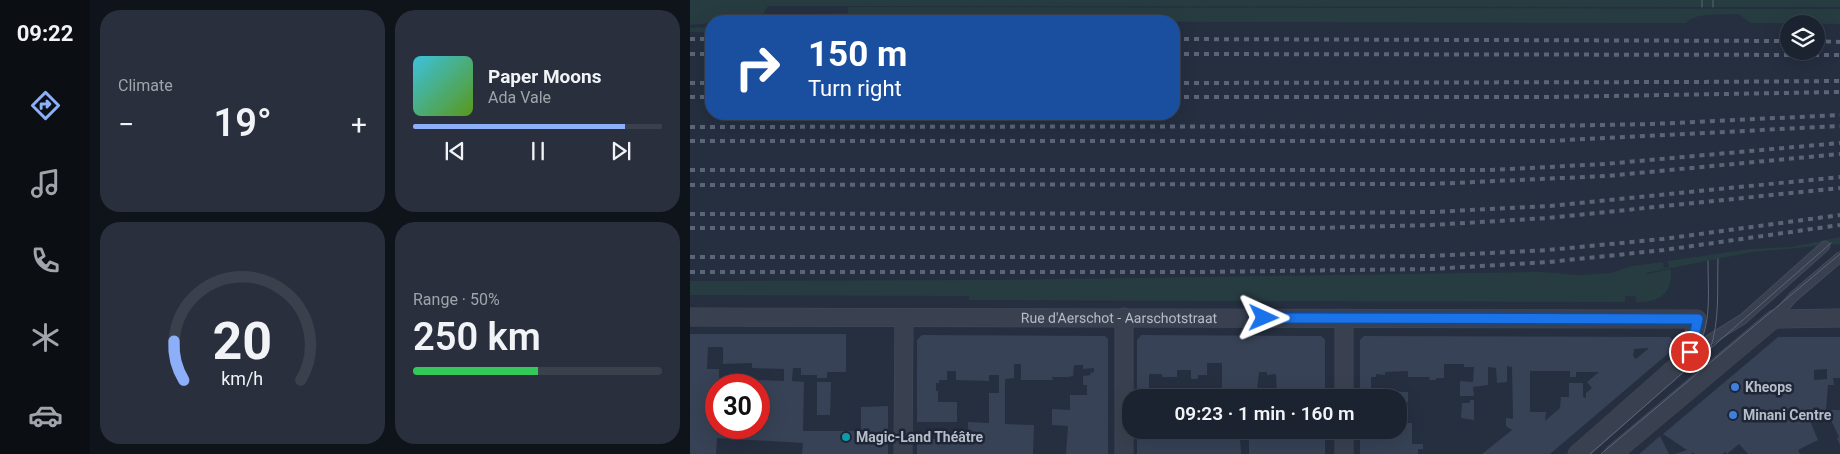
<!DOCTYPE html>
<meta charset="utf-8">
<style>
:root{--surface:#1c2330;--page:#292f3c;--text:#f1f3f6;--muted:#a0a4ab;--line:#3a404c;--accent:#8daef9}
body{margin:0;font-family:Roboto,sans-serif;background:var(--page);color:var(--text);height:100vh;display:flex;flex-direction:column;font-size:19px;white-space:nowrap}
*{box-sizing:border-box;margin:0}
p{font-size:16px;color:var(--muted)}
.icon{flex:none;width:28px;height:28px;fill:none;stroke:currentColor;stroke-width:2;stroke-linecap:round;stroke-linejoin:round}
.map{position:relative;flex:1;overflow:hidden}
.drawer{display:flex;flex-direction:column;gap:10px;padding:10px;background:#0f131a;width:600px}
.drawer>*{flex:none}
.banner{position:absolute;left:15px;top:15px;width:475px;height:105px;border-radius:20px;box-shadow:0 5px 20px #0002,0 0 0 1px var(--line);background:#1a4fa0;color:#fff;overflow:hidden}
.tools{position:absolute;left:1090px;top:15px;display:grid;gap:10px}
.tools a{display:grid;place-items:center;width:45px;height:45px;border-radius:50%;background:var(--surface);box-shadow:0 5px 20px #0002,0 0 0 1px var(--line);font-size:25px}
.speed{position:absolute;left:15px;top:374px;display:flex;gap:10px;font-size:25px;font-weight:700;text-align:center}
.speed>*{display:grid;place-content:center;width:65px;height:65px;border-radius:50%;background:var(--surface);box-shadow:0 5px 20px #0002,0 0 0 1px var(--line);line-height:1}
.speed .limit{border:8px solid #d22;background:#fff;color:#111}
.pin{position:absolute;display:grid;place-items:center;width:42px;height:42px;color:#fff;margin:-21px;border:2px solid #fff;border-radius:50%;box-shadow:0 1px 5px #0007}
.me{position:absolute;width:55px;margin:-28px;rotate:91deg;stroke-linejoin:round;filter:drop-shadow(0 0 4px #0008)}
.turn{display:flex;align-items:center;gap:18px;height:105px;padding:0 20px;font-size:22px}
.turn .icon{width:65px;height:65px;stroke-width:2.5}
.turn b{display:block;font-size:35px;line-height:42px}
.big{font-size:38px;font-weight:600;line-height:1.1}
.drawer .card{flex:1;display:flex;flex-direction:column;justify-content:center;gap:8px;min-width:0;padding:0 18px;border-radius:20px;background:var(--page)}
.drawer .dial{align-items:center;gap:0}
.dial svg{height:130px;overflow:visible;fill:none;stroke:var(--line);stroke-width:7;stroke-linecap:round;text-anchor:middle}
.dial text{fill:var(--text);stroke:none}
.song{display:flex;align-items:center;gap:15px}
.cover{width:60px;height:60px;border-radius:8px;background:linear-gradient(135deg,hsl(190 70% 55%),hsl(90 70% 35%))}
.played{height:5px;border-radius:2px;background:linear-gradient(90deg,var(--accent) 85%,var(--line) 85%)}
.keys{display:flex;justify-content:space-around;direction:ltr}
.heat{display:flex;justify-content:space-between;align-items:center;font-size:28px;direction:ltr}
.charge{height:8px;border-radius:4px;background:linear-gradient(90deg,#34c759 50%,var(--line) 0)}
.drawer .tiles{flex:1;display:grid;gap:10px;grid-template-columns:repeat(2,1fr)}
.trip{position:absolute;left:432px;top:389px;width:285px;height:50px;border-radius:20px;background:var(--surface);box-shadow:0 5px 20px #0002,0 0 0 1px var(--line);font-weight:600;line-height:50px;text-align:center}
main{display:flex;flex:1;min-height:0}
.tab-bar{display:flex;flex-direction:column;width:90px;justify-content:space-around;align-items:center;background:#0b0e13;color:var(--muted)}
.tab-bar .icon{width:35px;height:35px}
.tab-bar .active{color:var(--accent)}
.tab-bar b{font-size:22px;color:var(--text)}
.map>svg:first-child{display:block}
.green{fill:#273c41}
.building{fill:#374256;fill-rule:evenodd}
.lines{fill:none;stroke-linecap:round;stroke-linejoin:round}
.lane-casing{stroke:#434a59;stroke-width:11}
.street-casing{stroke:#434a59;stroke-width:19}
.lane{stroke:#394150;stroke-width:9}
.street{stroke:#394150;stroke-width:18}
.tram{stroke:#5b6577;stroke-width:1}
.rail{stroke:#5b6577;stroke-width:4;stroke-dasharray:5 5;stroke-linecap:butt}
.route-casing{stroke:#114b97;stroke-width:12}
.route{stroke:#1a73e8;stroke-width:9}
.shop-dot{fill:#3f7fe0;stroke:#1e2635;stroke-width:2}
.culture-dot{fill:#0f9aa8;stroke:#1e2635;stroke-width:2}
.labels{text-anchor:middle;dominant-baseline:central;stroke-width:5;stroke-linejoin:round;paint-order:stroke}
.street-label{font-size:14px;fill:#b6bcca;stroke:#1e2635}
.poi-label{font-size:14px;font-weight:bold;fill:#b6bcca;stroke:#1e2635;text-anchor:start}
</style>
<main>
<nav class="tab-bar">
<b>09:22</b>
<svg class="icon active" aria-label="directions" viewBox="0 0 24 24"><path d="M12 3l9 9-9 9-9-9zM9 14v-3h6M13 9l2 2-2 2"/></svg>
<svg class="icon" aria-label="music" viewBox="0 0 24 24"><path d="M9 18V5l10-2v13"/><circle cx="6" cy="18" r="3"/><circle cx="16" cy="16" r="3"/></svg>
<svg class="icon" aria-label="phone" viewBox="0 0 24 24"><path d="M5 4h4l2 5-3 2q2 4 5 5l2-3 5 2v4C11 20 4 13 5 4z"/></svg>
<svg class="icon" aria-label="climate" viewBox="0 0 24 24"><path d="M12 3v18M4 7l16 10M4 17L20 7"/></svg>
<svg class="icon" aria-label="car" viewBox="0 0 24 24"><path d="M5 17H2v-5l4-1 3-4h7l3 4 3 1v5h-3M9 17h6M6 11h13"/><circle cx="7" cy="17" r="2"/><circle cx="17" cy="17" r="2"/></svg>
</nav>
<section class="drawer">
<div class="tiles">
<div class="card"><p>Climate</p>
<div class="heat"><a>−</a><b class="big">19°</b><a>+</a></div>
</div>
<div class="card">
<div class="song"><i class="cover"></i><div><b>Paper Moons</b><p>Ada Vale</p></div></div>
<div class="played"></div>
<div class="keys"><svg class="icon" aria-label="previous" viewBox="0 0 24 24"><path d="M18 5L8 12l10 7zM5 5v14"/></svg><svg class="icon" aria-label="pause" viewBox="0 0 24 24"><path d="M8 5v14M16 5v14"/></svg><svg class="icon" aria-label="next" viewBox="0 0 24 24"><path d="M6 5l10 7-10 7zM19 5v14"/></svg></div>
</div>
<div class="card dial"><svg viewBox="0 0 100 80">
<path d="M14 69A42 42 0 1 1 86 69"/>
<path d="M14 69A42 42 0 0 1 8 45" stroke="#8daef9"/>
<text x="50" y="56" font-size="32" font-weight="700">20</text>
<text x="50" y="72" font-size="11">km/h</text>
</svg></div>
<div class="card"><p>Range · 50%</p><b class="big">250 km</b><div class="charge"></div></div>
</div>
</section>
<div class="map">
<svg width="1150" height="454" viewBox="0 0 1150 454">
<rect width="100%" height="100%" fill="#252f40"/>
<path class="green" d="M0 0H1150V7L78 6 70 19 21 21V23L0 25Z
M158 7 1150 9V24L1060 23 1049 14C1036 15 1004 12 996 23L80 21V15L158 13Z
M21 27V32H0V28Z
M1150 237V244L1062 252 956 273 957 274 981 269C983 294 969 303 946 302V296H935V302L279 300V296L0 295V281L310 280 851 272 890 275 921 273 942 266 973 262 974 268 979 267 978 261 1061 249 1101 247Z"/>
<path class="building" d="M0 334H156V372H137V378H127V375H111V368H103L102 381 114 382 113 431H171V407L198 406V454H112L113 443 27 438 26 454H0ZM18 347H33V364L62 363V368L94 369V381L47 379 46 385H69V428H26V385H34L35 378H29V369H17Z
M232 335 415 336 418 339V454H376L378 426 362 425V409L380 410V395H397V385H393V376L401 375 400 373 404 372V368L393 369V365H384L383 376 378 377H362L363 380H331V364H324V378L315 379V424L344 425 343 454H227V439H278V422L299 423V393H309V375H299V381L266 380V371H257V380H249V383H246V391H248V402H267V422H227V340Z
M451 335 631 336 635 339V398H587L586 374 577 375V372H569L566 398H501V389H532V363H517V375H508V379H501V370H487V377H472V374H459V389H484V398H447V340Z
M674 336 980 337 987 346 860 454H792L822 430 816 426V418L823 419 822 367 817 366V382L807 383 806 368 798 367V385L783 387 784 396H770V381L783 382 784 367H774V364H754V378H746V380H739L740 377H718V371L695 372V375L686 374V377H681V391L718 392V402H709V398H670V340ZM959 348 946 359 943 356 944 349ZM840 371H880V377H886V372H909L897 382 902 388 896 393V398L893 397V383H879V397H871L870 408 855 421 856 412H840Z
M1088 337H1150V378H1143L1144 385H1138L1136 410 1119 418 1128 440 1108 450 1110 454H1058L1049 444 1037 454 1035 452 1033 454H1005L1001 452 1002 454H985L997 450 973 434ZM1137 369V379L1124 380V370Z
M127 382H141L140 415H127Z
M780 400H784V420L771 418 772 403H780Z
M1136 410H1150V445L1147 438 1149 437Z
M709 423H722V444H733V449H728V454H670V430H709Z
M447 430H562L561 438 571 437V430H635V454H559V438H550L551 454H447Z
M970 436 979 454H949L955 449Z"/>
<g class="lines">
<g class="lane-casing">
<path id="lane" d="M1084 319 1103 297 1150 257
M1000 352 1053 319 1135 246"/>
</g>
<g class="street-casing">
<g id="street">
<path id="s1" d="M0 317 1007 319 1000 352 989 364 887 454"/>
<path d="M434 317V454"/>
<path d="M654 318V398"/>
<path d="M654 430V454"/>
<path d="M213 454 214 318"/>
<path d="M923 454 1084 319 1150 318"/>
</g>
</g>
<use href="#lane" class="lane"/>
<use href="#street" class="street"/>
<path class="tram" d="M1012 0V7
M1023 7V0
M1020 350C1030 320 1027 290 1028 259
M1000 363C1023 328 1018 300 1018 261
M900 454 1141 243
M911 454 1150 254"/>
<path class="rail" d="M0 39H21
M484 39 1099 41
M1126 41 1150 42
M0 54H21
M484 54 1150 55
M0 83H21
M484 83 1000 82 1150 81
M0 97H21
M484 97H860L1150 92
M0 127 859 126 962 124 1150 115
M0 141H858L1150 126
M0 170H801L915 164 1150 143
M0 185 741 184 916 176 1150 154
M0 214 626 213 743 212 860 206 1150 177
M0 228H626L741 225 858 218 1150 188
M0 257H626L742 256 858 250 973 239 1150 215
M0 272H507L741 269 859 262 974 250 1150 225"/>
</g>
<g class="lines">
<g class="route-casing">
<path id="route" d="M574 318 1008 319 1000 352"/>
</g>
<use href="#route" class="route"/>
</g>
<g class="shop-dot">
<circle cx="1045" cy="387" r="5"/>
<circle cx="1043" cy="415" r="5"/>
</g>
<circle class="culture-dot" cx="156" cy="437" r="5"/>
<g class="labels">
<g class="street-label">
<text stroke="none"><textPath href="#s1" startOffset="429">Rue d'Aerschot - Aarschotstraat</textPath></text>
</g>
<g class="poi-label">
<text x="1055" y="387">Kheops</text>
<text x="1053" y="415">Minani Centre</text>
<text x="166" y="437">Magic-Land Théâtre</text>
</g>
</g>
</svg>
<div class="tools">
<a><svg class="icon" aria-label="layers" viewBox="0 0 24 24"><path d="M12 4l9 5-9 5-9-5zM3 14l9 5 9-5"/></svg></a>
</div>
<div class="speed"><div class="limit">30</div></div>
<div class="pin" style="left:1000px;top:352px;background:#d93025"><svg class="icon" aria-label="arrive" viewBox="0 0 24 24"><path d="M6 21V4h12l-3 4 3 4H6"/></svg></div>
<svg class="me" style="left:574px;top:318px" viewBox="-20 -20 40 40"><path d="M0-17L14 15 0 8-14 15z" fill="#1a73e8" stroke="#fff" stroke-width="4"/></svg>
<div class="trip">09:23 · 1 min · 160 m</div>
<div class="banner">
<div class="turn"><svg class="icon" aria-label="right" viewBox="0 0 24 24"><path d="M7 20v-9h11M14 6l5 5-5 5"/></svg><div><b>150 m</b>Turn right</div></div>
</div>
</div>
</main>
